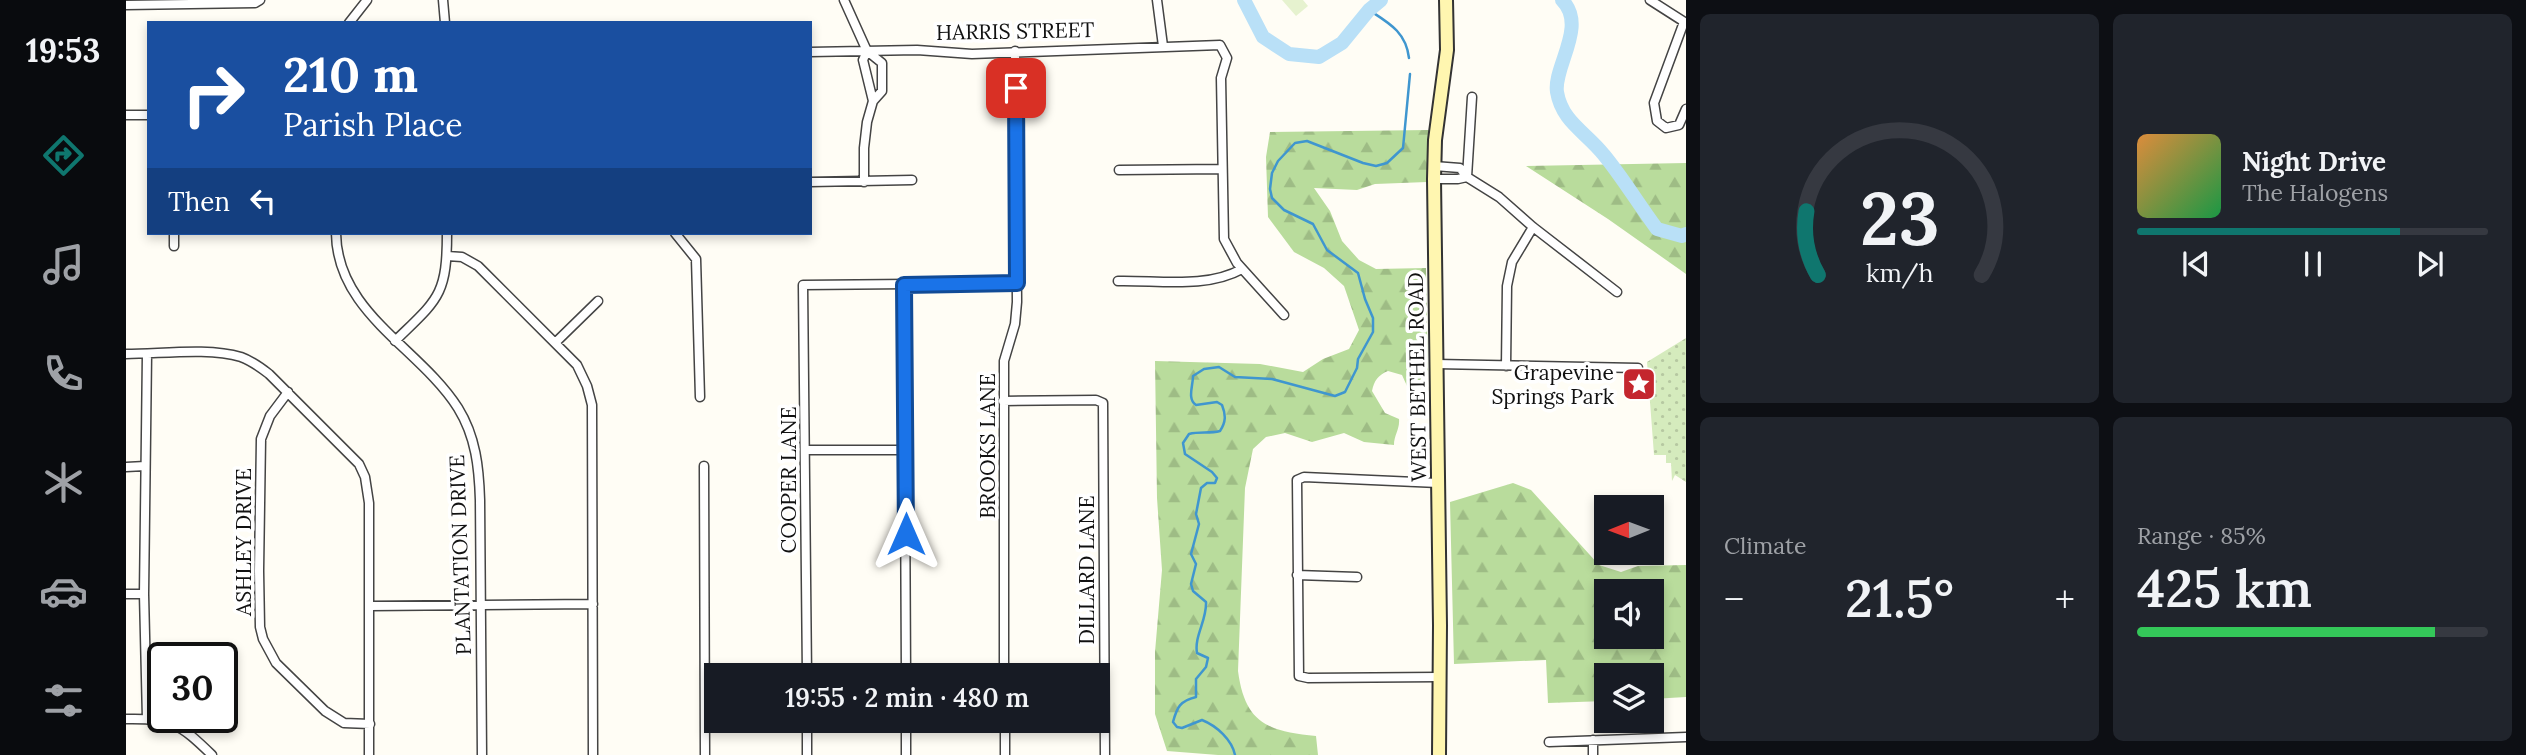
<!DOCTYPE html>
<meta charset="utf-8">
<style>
:root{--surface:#171b24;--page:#20242c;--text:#f1f3f6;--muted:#9ea1a6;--line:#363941;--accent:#0f766e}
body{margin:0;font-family:Lora,serif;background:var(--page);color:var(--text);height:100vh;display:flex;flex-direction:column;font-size:26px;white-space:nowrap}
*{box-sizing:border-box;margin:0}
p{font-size:23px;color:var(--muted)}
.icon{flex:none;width:38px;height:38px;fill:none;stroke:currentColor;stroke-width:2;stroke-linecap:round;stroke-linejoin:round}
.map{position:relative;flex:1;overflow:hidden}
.drawer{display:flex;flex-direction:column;gap:14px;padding:14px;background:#0d0f14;width:840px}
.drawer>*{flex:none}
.hud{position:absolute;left:21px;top:21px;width:665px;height:214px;border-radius:0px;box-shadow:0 4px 10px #0003;background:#1a4fa0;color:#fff;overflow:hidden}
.needle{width:46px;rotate:269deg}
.fabs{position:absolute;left:1468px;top:495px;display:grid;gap:14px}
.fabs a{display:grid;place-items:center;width:70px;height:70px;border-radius:0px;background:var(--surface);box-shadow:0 4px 10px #0003;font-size:35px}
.speed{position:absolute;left:21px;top:642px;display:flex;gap:14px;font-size:35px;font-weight:700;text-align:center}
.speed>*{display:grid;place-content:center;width:91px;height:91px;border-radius:50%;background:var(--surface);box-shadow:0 4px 10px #0003;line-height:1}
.speed .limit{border:4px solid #111;border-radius:10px;background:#fff;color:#111}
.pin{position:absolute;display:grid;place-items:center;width:60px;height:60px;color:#fff;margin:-30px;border-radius:14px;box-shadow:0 4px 10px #0006}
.me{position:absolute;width:77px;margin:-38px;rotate:0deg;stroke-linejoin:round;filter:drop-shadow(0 0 5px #0008)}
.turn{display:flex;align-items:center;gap:24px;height:147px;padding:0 21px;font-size:32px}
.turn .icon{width:91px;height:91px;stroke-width:2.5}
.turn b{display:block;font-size:49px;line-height:60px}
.then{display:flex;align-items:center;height:66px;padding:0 21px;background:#0003;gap:14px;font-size:26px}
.big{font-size:52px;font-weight:600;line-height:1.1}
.drawer .widget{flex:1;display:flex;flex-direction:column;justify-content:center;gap:10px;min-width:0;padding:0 24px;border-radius:10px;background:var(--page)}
.drawer .dial{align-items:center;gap:0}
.dial svg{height:182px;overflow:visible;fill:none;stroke:var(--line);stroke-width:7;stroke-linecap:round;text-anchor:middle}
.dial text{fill:var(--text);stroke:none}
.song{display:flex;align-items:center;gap:21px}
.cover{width:84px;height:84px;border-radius:10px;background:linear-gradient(135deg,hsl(30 70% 55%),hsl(140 70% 35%))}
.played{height:7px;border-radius:4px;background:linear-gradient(90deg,var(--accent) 75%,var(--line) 75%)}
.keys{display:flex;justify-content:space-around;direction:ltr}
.heat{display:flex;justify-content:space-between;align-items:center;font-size:38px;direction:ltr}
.charge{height:10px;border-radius:5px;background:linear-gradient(90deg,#34c759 85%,var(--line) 0)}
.drawer .tiles{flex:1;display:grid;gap:14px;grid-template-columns:repeat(2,1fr)}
.trip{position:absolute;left:578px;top:663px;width:406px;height:70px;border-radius:0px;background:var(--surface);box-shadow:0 4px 10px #0003;font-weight:600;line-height:70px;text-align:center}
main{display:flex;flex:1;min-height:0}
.tab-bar{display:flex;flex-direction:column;width:126px;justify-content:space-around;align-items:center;background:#090b0e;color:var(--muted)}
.tab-bar .icon{width:49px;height:49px}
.tab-bar .selected{color:var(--accent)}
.tab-bar b{font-size:32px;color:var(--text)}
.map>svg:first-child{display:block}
.green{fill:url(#green-dots)}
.forest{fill:url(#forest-firs);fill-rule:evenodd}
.pitch{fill:#e6f2cf}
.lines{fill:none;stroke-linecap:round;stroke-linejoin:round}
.stream{stroke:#3f96cf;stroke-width:2.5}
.river{stroke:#b9e0f7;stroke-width:14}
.minor-casing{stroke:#444;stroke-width:11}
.secondary-casing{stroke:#333;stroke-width:16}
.minor{stroke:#fff;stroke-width:8}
.secondary{stroke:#fff6b0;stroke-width:12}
.route-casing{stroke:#114b97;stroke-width:18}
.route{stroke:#1a73e8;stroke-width:12}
.labels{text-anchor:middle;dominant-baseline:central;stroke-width:7;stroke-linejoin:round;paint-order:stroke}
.street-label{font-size:21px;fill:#111;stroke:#fff}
.poi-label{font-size:21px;fill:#111;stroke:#fff;text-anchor:end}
</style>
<main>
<nav class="tab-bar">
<b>19:53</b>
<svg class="icon selected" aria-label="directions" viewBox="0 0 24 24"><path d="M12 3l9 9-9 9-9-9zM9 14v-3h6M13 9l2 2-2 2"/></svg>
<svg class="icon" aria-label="music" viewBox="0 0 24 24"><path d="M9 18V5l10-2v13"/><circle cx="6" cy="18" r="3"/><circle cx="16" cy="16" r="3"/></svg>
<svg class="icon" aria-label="phone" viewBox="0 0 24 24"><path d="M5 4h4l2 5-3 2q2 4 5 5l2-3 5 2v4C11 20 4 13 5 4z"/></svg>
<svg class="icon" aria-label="climate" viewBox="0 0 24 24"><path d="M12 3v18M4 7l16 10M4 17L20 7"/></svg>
<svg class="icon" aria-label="car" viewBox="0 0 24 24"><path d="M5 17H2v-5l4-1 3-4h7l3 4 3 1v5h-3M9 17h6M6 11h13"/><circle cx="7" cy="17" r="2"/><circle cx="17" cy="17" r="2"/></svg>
<svg class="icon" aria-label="filters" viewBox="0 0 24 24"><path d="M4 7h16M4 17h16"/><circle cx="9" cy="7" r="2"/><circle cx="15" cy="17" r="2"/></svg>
</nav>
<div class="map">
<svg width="1560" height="755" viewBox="0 0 1560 755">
<defs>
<pattern id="green-dots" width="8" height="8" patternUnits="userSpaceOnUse" patternTransform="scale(1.75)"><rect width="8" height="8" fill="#d5ebbd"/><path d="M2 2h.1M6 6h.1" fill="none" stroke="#b6c8a1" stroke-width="1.8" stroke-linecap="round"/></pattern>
<pattern id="forest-firs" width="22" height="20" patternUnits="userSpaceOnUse" patternTransform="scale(1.75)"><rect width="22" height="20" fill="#b9dc9c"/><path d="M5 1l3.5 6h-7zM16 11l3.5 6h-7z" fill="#9ebc85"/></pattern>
</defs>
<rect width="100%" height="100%" fill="#fffdf5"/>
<path class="green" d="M1560 338V482L1549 475 1546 481 1545 463H1540V455H1528L1521 362Z"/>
<path class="forest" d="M1303 130 1301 182 1249 184 1231 190 1188 188 1204 211 1216 241 1233 260 1250 269 1300 268 1302 376 1281 386 1276 375 1262 371C1252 375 1248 381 1246 391L1259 413 1273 419C1274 429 1268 435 1268 445L1238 442 1218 433 1186 442 1159 433 1140 437 1127 449 1119 488 1112 671C1119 723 1141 731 1190 736L1192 755H1092L1041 751 1029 714V652L1036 570 1031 498 1029 361 1134 364 1177 372 1197 359 1223 349 1233 330 1218 286 1198 268 1168 252 1142 217 1140 157 1144 132Z
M1560 163V274L1482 219 1400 166Z
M1387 483 1405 490 1473 565 1495 572 1512 566 1560 565V697L1526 699V676H1480V701L1422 703 1420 660 1328 664 1324 502ZM1480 592H1526V637H1480Z"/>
<path class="pitch" d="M1156 0H1177L1182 6 1170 16Z"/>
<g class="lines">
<path class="stream" d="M1243 10C1263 23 1280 32 1283 58
M1109 755C1106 740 1091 726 1076 720L1056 728 1051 727 1047 722C1051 707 1054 701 1070 697V679L1080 667 1082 658 1071 653C1068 636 1081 620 1080 602L1067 591 1065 584 1070 564 1065 554 1073 524 1070 514 1075 488 1081 483H1089L1091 478 1086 472 1059 454 1057 443 1063 434C1074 431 1083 434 1094 431 1100 422 1100 415 1096 405L1091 402 1070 405C1061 399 1067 386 1067 376L1078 369 1093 367 1109 377 1146 379 1209 396 1219 392 1231 368 1232 359 1247 332V318L1239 299 1232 273 1201 250 1187 224 1158 210 1146 198 1144 189 1146 173 1152 161 1169 143 1181 141 1237 163 1250 166 1261 163 1277 148 1284 74"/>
<path class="river" d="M1118 0 1137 37 1163 54 1193 57 1216 43 1243 10 1255 0
M1436 0C1462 26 1427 67 1431 92 1436 122 1460 132 1478 155 1497 178 1513 205 1531 229L1556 236 1560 234"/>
<g class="minor-casing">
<path id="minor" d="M317 0 319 23
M718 0 741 51
M1031 0 1037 46
M1524 0 1560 23
M0 5 129 3 134 0
M1558 22 1528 103 1531 121 1540 128 1553 125 1560 109
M223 23 241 0
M741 51 756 63V91L747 101
M684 52 791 50 846 54 1094 45 1101 58 1095 78 1098 239 1111 263 1158 315
M0 115H23
M1308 166 1334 168 1341 177 1373 197 1407 227 1491 292
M993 170 1096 169
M1341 177 1346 97
M1308 179H1332L1341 177
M684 182 786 180
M738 182V148L741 122 747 101 737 60 741 51
M48 233V246
M210 233C211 313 294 348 332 408 350 437 353 468 354 500L356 755
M549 233 570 259 574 397
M321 256 336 257 352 266 451 365 461 386 466 405 467 755
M992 281C1032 280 1080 289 1116 269
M778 285 780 676
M269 341C312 299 321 296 321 233
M429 343 472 301
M0 354C35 354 82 347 115 357 126 361 134 367 143 374L233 464 239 477 243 503V755
M1310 364 1512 368
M1380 366 1381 286 1386 262 1407 227
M162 392 144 416 135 439 133 571 134 627 137 639 150 663 199 711 218 723 244 724
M877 401 970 400 977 403 979 755
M680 450H779
M578 466 579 755
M0 467 19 466
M1312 483 1178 477 1171 480 1173 676 1182 678 1313 677
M1171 575 1231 577
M0 594H18
M244 606 467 604
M681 676 677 285 891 283
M878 676V361L889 324 891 302 889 51
M0 719C46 718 54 724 86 755
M21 719 18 594 21 354
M780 721V755
M879 721V755
M1467 740V755
M1423 742 1560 737
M681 755V721"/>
</g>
<g class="secondary-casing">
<path id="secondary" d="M1313 755 1314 625 1308 179 1309 140 1321 50 1320 0"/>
</g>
<use href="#minor" class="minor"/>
<use href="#secondary" class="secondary"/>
</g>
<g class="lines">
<g class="route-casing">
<path id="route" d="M780 534 778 285 891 283 890 88"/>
</g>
<use href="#route" class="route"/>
</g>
<defs>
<g id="sight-square" transform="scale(1.75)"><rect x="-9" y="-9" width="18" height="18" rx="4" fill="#c4262e" stroke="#fff"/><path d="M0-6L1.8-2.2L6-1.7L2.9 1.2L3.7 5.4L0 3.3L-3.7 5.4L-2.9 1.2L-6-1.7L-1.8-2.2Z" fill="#fff"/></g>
</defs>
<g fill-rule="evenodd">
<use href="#sight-square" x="1513" y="384"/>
</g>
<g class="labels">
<g class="street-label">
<text transform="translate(889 31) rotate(-1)">HARRIS STREET</text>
<text transform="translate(1291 377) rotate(-91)">WEST BETHEL ROAD</text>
<text transform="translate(861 446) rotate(-90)">BROOKS LANE</text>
<text transform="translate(662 480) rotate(-90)">COOPER LANE</text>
<text transform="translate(117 542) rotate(-90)">ASHLEY DRIVE</text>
<text transform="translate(334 555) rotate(-92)">PLANTATION DRIVE</text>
<text transform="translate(960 570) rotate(-90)">DILLARD LANE</text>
</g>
<g class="poi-label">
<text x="1488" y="372">Grapevine<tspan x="1488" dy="24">Springs Park</tspan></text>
</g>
</g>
</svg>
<div class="fabs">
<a><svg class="needle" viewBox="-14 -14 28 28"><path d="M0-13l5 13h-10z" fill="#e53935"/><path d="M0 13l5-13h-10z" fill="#9ea1a6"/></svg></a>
<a><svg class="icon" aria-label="sound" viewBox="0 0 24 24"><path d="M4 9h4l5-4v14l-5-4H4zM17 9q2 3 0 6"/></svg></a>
<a><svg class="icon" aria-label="layers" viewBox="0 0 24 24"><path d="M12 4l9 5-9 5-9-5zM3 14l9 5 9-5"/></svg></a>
</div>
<div class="speed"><div class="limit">30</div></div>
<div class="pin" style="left:890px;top:88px;background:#d93025"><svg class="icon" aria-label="arrive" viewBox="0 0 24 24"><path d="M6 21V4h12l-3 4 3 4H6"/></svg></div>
<svg class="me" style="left:780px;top:534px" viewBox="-20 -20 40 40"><path d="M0-17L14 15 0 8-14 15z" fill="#1a73e8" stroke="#fff" stroke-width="4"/></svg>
<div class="trip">19:55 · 2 min · 480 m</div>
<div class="hud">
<div class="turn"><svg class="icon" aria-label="right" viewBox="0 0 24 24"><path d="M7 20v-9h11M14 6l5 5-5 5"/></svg><div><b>210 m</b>Parish Place</div></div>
<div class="then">Then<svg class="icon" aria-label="left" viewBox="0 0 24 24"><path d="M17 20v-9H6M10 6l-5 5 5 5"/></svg></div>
</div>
</div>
<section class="drawer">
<div class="tiles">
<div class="widget dial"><svg viewBox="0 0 100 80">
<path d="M14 69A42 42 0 1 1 86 69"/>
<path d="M14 69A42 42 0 0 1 9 41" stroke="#0f766e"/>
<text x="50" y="56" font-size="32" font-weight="700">23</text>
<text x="50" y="72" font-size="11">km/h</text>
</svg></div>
<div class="widget">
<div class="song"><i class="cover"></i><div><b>Night Drive</b><p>The Halogens</p></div></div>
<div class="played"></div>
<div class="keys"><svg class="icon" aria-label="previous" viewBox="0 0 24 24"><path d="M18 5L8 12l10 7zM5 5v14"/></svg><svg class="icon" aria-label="pause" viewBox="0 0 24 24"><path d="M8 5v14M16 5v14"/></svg><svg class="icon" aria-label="next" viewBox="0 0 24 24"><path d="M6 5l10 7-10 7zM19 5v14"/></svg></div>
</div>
<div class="widget"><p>Climate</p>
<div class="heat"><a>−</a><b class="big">21.5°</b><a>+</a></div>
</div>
<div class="widget"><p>Range · 85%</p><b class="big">425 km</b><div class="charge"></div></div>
</div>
</section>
</main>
